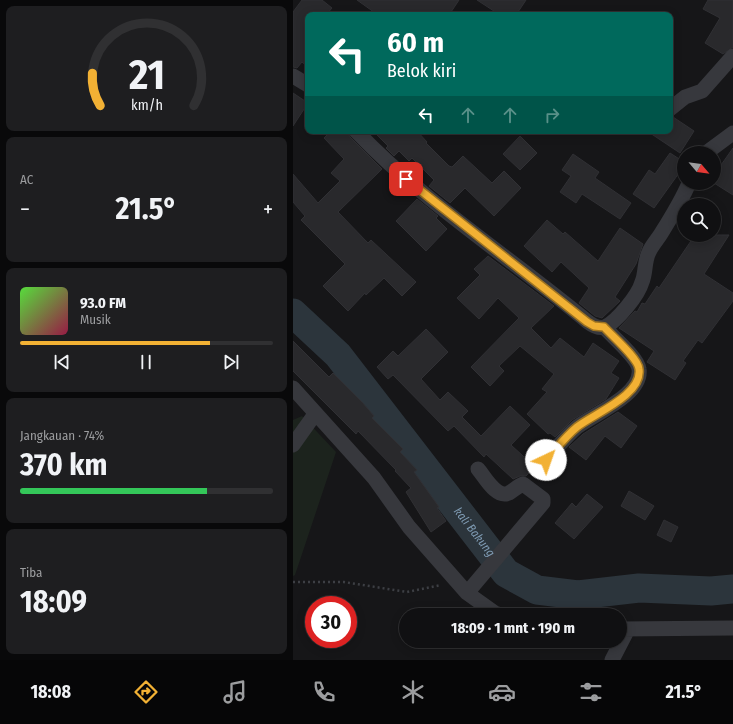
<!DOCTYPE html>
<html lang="id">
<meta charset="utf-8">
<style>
:root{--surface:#101012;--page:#1e1e20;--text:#f1f3f6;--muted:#9c9d9f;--line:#303032;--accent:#f2b134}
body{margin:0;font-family:"Fira Sans Condensed",sans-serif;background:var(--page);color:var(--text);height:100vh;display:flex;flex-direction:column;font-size:15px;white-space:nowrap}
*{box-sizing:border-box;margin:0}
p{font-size:13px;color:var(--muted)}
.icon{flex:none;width:22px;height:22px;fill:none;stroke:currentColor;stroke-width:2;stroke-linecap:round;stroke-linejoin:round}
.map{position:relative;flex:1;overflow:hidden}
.panel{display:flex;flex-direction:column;gap:6px;padding:6px;background:#09090a;width:293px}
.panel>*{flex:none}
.hud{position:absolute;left:12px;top:12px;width:368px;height:122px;border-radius:8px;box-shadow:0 2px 10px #0003,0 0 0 1px var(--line);background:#00695c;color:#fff;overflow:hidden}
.needle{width:26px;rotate:119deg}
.fabs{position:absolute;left:384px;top:146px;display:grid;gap:8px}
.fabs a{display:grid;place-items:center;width:44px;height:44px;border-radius:50%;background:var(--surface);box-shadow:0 2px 10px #0003,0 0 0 1px var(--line);font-size:20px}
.speed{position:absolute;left:12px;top:596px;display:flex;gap:8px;font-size:20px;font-weight:700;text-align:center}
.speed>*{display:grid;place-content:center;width:52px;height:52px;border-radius:50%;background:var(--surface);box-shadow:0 2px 10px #0003,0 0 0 1px var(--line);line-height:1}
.speed .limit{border:6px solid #d22;background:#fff;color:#111}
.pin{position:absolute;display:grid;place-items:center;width:34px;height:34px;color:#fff;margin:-17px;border-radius:8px;box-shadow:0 2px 6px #0006}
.me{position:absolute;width:44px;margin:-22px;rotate:42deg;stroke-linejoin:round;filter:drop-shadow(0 0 3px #0008)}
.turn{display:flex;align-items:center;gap:14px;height:84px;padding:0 16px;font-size:18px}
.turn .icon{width:52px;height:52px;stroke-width:2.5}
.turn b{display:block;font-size:28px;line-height:34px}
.lanes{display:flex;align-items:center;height:38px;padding:0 16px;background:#0003;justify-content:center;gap:20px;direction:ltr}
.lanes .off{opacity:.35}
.big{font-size:30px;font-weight:700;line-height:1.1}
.panel .card{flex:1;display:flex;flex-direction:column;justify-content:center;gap:6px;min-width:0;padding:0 14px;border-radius:8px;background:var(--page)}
.panel .dial{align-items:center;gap:0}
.dial svg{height:104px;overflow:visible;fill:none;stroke:var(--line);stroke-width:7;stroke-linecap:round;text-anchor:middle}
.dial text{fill:var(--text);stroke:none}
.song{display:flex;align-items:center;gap:12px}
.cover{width:48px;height:48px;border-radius:6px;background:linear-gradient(135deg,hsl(110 70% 55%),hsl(340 70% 35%))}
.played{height:4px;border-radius:2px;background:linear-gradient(90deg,var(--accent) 75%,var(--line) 75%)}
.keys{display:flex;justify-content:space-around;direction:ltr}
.heat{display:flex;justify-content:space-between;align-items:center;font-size:22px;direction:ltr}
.charge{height:6px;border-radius:3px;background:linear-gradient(90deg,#34c759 74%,var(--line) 0)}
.trip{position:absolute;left:106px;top:608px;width:228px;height:40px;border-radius:20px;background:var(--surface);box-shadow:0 2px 10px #0003,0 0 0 1px var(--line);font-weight:700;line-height:40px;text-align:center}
.tabs{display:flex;height:64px;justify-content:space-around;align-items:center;background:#060607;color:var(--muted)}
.tabs .icon{width:28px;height:28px}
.tabs .active{color:var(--accent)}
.tabs b{font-size:18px;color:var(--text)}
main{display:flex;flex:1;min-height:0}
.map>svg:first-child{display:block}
.green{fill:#1c231d}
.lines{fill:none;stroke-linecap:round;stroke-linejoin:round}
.river{stroke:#2c353c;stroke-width:29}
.building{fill:#29292c;stroke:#303034}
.path{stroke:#3d3f44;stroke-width:2.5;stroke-dasharray:2 3;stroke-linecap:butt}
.minor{stroke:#37383d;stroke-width:15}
.route-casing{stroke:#9d7322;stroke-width:10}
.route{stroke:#f2b134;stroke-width:7}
.labels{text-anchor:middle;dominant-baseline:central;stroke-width:4;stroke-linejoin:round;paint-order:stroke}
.water-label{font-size:12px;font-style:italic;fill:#7f9bb3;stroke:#111113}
</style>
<main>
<section class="panel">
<div class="card dial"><svg viewBox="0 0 100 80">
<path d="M14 69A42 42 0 1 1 86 69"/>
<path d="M14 69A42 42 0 0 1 8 44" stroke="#f2b134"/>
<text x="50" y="56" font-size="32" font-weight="700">21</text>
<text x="50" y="72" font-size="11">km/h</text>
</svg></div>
<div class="card"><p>AC</p>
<div class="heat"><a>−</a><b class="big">21.5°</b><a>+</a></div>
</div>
<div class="card">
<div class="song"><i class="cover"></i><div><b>93.0 FM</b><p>Musik</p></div></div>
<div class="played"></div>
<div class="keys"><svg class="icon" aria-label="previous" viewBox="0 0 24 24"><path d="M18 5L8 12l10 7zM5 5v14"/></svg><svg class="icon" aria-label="pause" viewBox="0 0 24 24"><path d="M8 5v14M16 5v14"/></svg><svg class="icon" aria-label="next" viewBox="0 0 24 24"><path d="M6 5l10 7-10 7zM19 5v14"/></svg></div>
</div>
<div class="card"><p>Jangkauan · 74%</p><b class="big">370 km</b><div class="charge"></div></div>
<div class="card"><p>Tiba</p><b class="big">18:09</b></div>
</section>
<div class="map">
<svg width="440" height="660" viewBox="0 0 440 660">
<rect width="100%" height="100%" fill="#161618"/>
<path class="green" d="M9 416 43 452 2 575 0 576V420Z"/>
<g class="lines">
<path class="river" id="s1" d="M0 313 45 355 213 573 244 590 285 595 346 588 418 591 440 589"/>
</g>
<path class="building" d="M9 0H29L39 8 33 15H15V67L9 62 4 68 0 67V12Z
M64 0H166L156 15H85Z
M184 0H233L223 15H207Z
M415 0H440V47L430 54 412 43 427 18 410 9Z
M0 93 15 103 0 126Z
M380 117 401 131 387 153 354 131H377V118Z
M38 131H54L57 137 89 169 45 212 75 243 78 240 123 282 109 296 91 278 73 295 72 293 55 311 30 286 52 264 8 220 12 216 0 202V174L25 203 47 181 38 173 51 159 31 138Z
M80 131H124L134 142 133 143 156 166 159 167 170 156 199 183 211 171 228 188 201 216 172 188 157 203 136 186 141 180 119 158 116 161 106 151 101 156 93 148 95 146Z
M227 136 244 153 227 170 210 154Z
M440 148V195L421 183V175Z
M377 153 391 162V166L361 208 340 194 356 170 362 174Z
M280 154 306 172 302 178 338 203 327 219 289 194 283 203 267 192 278 176 269 170Z
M124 199 145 216 143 218 154 229 133 251 103 221Z
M254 220 270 234 272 232 305 261 327 228 350 244 343 264 322 297 327 301 309 318 302 316 286 303 296 288 268 262 259 272 231 246Z
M402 235H436L411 274 440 293V301L409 343 405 340 390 361 393 363 382 380 354 362 361 351 326 328 342 311 344 312 349 303 352 304 364 286 366 288Z
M195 256 261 306 238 328 258 348 267 338 291 357 300 343 326 361 318 373 326 378 313 399 279 420 262 437 257 433 255 434 234 414 254 392 249 389 261 374 227 346 206 366 211 371 197 386 178 367 226 318 205 298 186 319 164 298 187 275 181 269Z
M133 329 155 352 128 379 147 400 155 392 175 411 169 417 188 436 217 406 237 425 218 445 242 467 233 476H227L220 479 193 454 191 457 161 426 155 431 100 375 95 379 84 367 100 351 105 356Z
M0 341 36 377 40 373 69 402 81 416 79 418 110 449 107 452 124 470 121 472 146 507 144 508 153 521 138 532 113 492 118 488 102 471 103 470 65 431 63 434 0 371Z
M325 412 344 426 328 448 312 436 293 460 276 447 290 434Z
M336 491 361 506 352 520 328 506Z
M294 494 310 507 281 539 262 523 279 503 283 507Z
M371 520 385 527 378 542 364 535Z"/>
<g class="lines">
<path class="path" d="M0 582H51L114 592 148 585"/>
<path class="minor" d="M0 76 15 85
M377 109 392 97 409 91 440 56
M63 131C133 204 218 258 295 322 299 325 306 329 312 327 324 321 345 296 349 282 353 273 351 262 356 252 359 245 365 239 369 232 379 216 389 200 396 183
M413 153 440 133
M0 388 81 478 116 527 174 593 202 613 208 615
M0 445 22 414
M253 460C263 449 273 436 284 427 300 414 350 395 346 369 345 358 319 336 311 327
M174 593 250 503V499L230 484C225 486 221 490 216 493 203 499 192 477 185 469
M327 629 440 628
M319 660 335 629"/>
</g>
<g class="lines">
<g class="route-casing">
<path id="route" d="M113 179 294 322 301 326 311 327C319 336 345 358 346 369 350 395 300 414 284 427 273 436 263 449 253 460"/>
</g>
<use href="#route" class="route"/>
</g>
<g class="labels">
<g class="water-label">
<text stroke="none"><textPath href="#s1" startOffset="285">kali Bakung</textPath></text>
</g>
</g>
</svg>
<div class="fabs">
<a><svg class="needle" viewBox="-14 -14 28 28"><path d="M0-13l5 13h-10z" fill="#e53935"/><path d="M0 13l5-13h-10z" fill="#9c9d9f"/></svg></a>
<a><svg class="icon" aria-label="search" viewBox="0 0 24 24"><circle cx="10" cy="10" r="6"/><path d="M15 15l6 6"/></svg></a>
</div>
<div class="speed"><div class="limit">30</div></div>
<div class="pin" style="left:113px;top:179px;background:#d93025"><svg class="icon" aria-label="arrive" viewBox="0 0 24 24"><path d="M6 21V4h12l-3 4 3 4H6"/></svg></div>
<svg class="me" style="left:253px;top:460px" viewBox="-20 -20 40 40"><circle r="19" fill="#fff"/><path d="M0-13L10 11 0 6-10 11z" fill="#f2b134"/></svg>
<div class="trip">18:09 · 1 mnt · 190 m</div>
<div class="hud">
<div class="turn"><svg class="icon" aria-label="left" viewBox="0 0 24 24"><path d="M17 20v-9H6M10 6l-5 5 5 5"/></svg><div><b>60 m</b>Belok kiri</div></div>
<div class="lanes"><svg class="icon" aria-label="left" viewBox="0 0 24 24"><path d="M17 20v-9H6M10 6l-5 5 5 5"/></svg><svg class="icon off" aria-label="ahead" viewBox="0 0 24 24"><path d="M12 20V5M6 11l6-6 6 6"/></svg><svg class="icon off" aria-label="ahead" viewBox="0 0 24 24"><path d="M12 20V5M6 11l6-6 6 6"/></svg><svg class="icon off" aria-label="right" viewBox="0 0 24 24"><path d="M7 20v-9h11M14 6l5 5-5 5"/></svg></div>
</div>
</div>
</main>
<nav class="tabs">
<b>18:08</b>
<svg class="icon active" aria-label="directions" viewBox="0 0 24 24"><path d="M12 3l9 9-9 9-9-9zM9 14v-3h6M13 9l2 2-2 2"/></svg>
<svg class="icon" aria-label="music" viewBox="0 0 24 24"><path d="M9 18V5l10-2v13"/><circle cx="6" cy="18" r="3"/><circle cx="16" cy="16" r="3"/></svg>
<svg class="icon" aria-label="phone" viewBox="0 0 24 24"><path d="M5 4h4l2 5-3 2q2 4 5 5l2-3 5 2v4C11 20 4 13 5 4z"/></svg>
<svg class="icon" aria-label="climate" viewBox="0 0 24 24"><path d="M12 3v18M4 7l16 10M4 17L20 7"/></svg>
<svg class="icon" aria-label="car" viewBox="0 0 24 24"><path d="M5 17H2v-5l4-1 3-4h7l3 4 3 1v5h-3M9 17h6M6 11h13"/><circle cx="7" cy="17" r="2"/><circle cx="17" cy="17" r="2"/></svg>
<svg class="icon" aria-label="filters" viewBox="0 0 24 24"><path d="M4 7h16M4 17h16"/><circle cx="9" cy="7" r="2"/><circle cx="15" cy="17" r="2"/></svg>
<b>21.5°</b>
</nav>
